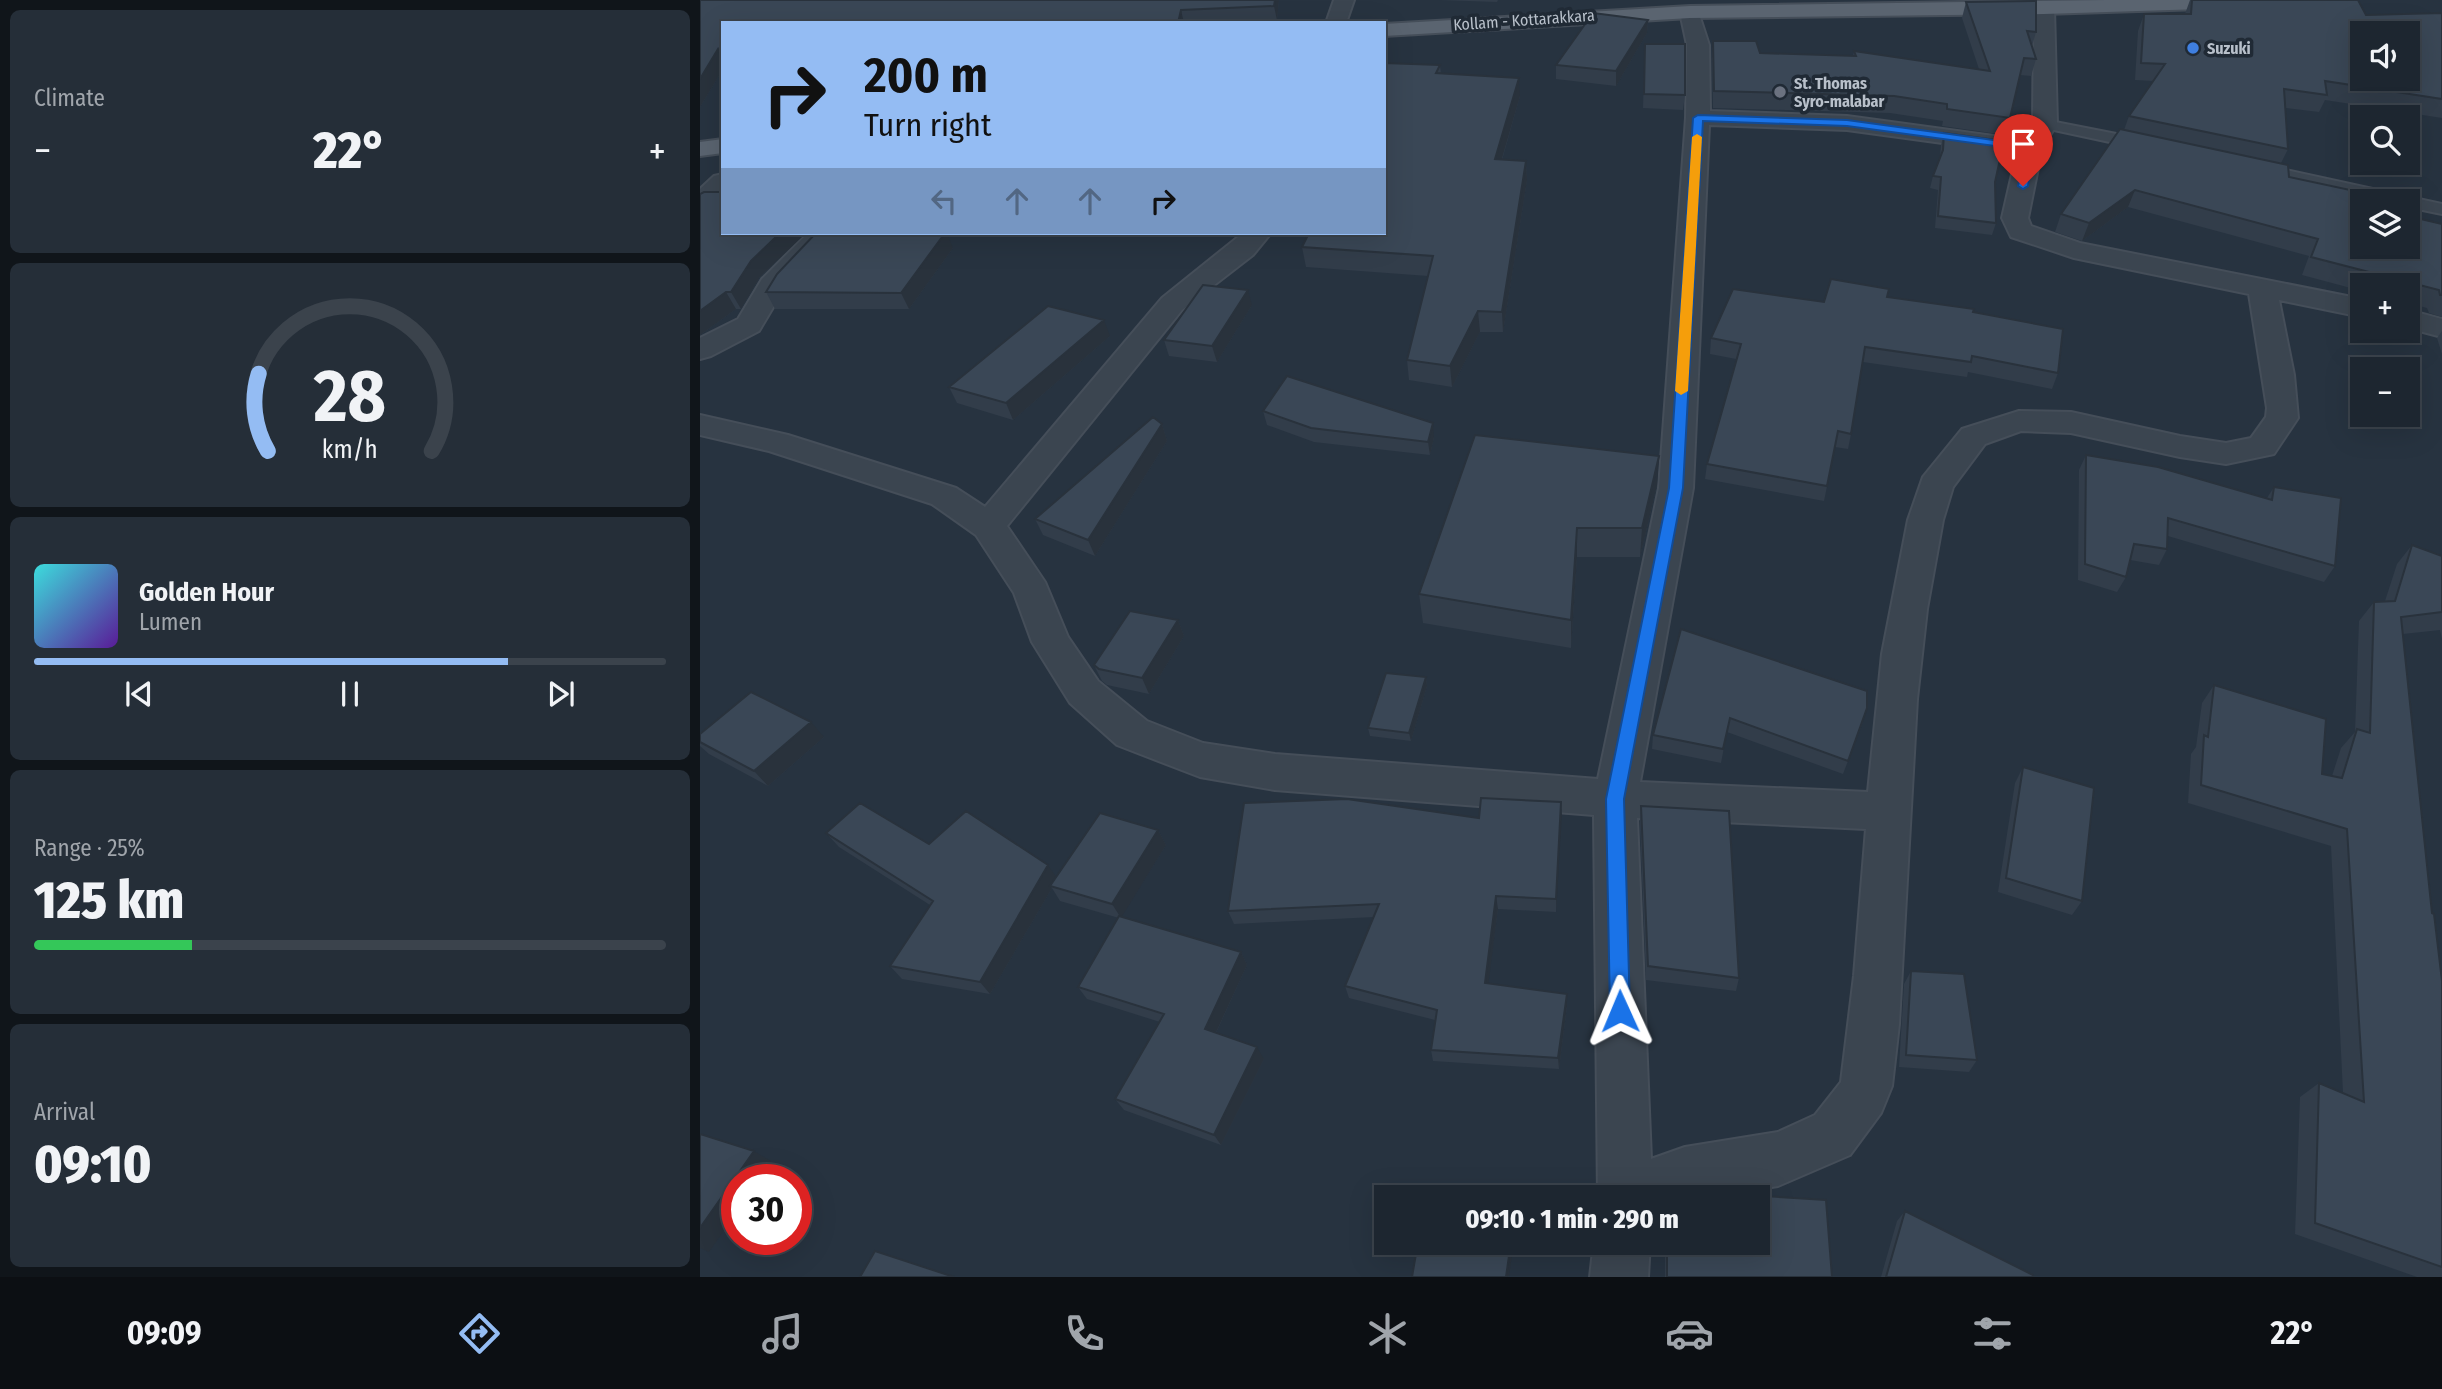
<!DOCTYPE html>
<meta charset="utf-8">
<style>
:root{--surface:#1d2630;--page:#252e38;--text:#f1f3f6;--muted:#a0a5ab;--line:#3b434c;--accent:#94bcf3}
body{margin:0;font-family:"Fira Sans Condensed",sans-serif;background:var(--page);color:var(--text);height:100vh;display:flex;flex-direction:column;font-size:26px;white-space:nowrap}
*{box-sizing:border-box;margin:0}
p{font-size:23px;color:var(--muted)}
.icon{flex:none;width:38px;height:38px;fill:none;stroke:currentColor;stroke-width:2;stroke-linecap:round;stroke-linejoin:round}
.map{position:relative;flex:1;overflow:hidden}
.details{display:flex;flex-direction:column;gap:10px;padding:10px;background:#10151a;width:700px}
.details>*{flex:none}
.hud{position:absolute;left:21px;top:21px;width:665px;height:214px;border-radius:0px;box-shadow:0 7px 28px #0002,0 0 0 2px var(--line);background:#94bcf3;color:#111;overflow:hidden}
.tools{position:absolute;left:1650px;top:21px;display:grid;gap:14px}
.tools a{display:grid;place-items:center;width:70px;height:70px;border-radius:0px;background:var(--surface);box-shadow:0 7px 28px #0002,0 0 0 2px var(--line);font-size:35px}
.speed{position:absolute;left:21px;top:1164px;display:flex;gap:14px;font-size:35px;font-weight:700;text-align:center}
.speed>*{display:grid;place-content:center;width:91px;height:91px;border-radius:50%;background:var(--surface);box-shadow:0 7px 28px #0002,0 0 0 2px var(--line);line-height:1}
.speed .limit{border:10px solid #d22;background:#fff;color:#111}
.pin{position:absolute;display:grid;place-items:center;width:60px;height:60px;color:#fff;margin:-72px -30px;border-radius:50% 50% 50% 0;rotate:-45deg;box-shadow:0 0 7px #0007}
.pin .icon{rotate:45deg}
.me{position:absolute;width:77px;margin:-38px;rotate:359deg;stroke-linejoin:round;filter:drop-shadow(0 0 5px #0008)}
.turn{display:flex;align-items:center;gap:24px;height:147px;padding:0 28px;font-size:32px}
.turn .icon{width:91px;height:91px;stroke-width:2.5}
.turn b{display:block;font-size:49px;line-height:60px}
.lanes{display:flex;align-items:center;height:66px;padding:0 28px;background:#0003;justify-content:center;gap:35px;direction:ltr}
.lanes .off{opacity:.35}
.big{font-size:52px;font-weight:800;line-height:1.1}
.details .widget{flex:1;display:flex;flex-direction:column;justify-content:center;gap:10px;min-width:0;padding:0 24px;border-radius:10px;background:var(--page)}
.details .dial{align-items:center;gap:0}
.dial svg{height:182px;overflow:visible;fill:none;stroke:var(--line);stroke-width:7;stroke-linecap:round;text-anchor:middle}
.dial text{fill:var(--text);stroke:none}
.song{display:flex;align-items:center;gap:21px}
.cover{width:84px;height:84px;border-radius:10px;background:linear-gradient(135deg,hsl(180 70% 55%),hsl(270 70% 35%))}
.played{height:7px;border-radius:4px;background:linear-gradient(90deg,var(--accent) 75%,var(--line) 75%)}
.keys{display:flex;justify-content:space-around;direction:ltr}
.heat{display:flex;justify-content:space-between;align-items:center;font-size:38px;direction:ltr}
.charge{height:10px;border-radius:5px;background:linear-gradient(90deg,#34c759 25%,var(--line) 0)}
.trip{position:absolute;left:674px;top:1185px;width:396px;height:70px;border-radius:0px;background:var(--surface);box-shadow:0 7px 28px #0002,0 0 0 2px var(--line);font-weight:800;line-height:70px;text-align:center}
.tabs{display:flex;height:112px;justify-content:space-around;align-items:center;background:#0c0f13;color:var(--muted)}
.tabs .icon{width:49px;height:49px}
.tabs .on{color:var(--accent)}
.tabs b{font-size:32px;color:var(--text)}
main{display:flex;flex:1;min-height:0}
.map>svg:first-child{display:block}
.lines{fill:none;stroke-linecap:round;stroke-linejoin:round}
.lane-casing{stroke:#454e59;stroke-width:4}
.street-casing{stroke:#454e59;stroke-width:4}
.primary-casing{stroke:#454e59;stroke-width:4}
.lane{fill:#3b4550;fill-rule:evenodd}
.street{fill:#3b4550;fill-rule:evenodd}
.primary{fill:#5a6470;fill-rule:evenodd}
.wall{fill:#323d4a}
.shaded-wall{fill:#29323c}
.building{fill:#3a4756;stroke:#29323c;stroke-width:2;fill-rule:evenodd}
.route{fill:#1a73e8;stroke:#114b97;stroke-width:2}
.slow{fill:#f59e0b}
.shop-dot{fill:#3f7fe0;stroke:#202a35;stroke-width:2.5}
.worship-dot{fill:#6b7280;stroke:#202a35;stroke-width:2.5}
.labels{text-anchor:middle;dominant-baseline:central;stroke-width:7;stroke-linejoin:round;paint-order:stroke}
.far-street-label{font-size:16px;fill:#b8c0ca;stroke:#202a35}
.far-poi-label{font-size:16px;font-weight:bold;fill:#b8c0ca;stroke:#202a35;text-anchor:start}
</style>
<main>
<section class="details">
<div class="widget"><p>Climate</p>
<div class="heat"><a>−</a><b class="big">22°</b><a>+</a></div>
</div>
<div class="widget dial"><svg viewBox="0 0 100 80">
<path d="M14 69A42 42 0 1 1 86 69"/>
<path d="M14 69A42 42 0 0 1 10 35" stroke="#94bcf3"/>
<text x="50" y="56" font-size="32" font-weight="700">28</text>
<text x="50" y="72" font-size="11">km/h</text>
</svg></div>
<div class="widget">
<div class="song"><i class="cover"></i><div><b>Golden Hour</b><p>Lumen</p></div></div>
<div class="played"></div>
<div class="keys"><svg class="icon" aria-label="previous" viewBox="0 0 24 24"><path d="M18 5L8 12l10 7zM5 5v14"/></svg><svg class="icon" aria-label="pause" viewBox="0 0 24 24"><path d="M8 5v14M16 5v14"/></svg><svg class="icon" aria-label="next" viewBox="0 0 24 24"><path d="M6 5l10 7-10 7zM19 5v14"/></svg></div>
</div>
<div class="widget"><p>Range · 25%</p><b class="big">125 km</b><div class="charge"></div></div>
<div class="widget"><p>Arrival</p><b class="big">09:10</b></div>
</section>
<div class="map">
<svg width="1742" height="1277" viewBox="0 0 1742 1277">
<rect width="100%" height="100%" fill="#273340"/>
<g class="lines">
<g class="lane-casing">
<path id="lane" d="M1345 120 1447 140 1455 145 1447 150 1340 127 1338 124Z
M1558 164 1742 204V214L1708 207V201H1683L1552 172 1550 169 1552 166Z"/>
</g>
<g class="street-casing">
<path id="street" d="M634 0H654L646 23H626Z
M1344 2 1351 4 1354 8 1357 124 1342 148 1328 218 1331 226 1380 243 1662 299V317L1579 300 1594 375 1598 418 1574 454 1526 464 1480 457 1371 433 1321 431 1285 444 1253 487 1243 520 1227 609 1217 699 1199 1024 1192 1086 1181 1113 1150 1155 1078 1186 1008 1197H898L894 815 575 790 500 777 417 745 370 703 332 642 314 593 276 535 232 504 69 451 0 435V415L88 435 256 488 285 507 462 298 543 233H571L553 255 482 310 307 526 345 582 368 637 398 681 447 721 503 743 575 754 898 779 959 488 986 118 987 45 980 12 983 8H997L1009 45 1010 111 1147 116 1294 136 1302 138 1306 143 1302 148 1294 150 1147 130 1009 125 993 488 940 782 1168 792 1182 654 1208 520 1223 477 1262 429 1319 411 1371 412 1480 436 1526 443 1551 438 1566 417 1567 408 1549 294 1374 258 1311 237 1302 218 1318 148 1333 124 1334 8 1337 4ZM937 818 1166 829 1154 976 1141 1082 1115 1115 1078 1132 985 1147 951 1159Z
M23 174V195L9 208 0 211V189L14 176Z
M108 233H136L84 289 59 331 11 356 0 359V338L38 319 62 279Z
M1708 310 1742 319V337L1708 328Z
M894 1242H950L948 1277H890Z"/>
</g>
<g class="primary-casing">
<path id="primary" d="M1406 0H1603L1600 4 1593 6 1344 14 990 18 684 36V24L990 6Z
M23 139V153L0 156V142Z"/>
</g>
<use href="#lane" class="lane"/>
<use href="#street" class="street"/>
<use href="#primary" class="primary"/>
</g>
<path class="wall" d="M0 0H579L577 20 505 23H23V69L0 107Z
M739 0H798L797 2Z
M1490 0H1658L1666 15 1742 13V118L1625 100 1619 112 1585 108 1588 149 1581 163 1589 177 1662 247 1742 224V317L1729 313 1727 308 1708 303V285H1662V291L1602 275 1609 256 1428 207 1382 241 1355 232 1361 214 1424 130 1429 116 1453 81 1435 80 1438 31 1444 14H1485Z
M1266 2 1336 32 1332 46 1336 59 1331 76 1320 75 1305 135 1242 126 1243 121 1190 113 1013 108 1012 58 1013 41 1060 53 1153 56 1154 51 1279 69 1262 18Z
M948 20 947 33 916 86 856 79V65Z
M945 44 985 95 983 110 943 108Z
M740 65 741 74 820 96 802 160 826 161 827 180 803 332H780L752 387 709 380 707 360 728 276 606 267 602 247Z
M1244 133 1295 182 1296 223 1292 235 1235 228 1238 190 1230 188 1233 176 1240 157 1241 145Z
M23 233H106L60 277 41 309H36L0 335Z
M253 248 209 309H75L66 292Z
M1187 297 1273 312 1358 373 1352 389 1268 372 1267 377 1163 362 1151 434 1148 449 1135 447 1124 501 1005 479 1007 464 1036 359 1010 354 1011 338 1124 302Z
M552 305 517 362 469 356 464 340Z
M1742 331V354L1737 338Z
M410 336 313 420 257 403 249 387Z
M563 411 734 437 730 455 614 442 567 425Z
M462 424 467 441 395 556 343 535 335 519Z
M1386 455 1567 498 1574 487 1635 566 1624 582 1468 536 1467 549 1459 565 1430 560 1426 577 1417 592 1378 580 1379 470Z
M957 485 940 557H877L871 648 723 623 719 594Z
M1712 545 1742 556V639L1740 630 1703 634 1732 913 1742 981V1277H1717L1595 1234 1600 1097 1619 1083 1643 1093 1631 846 1488 803 1491 754 1496 747 1502 703 1514 685 1622 774 1632 776 1641 748 1655 732 1659 621 1674 602 1685 601 1697 564Z
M478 620 484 636 449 694 407 685 402 681 394 665Z
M981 629 1163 722 1143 774 1027 732 1021 763 952 749 953 735Z
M726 677 727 686 711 741 670 736 668 728Z
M0 734 124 737 68 786 9 754 0 746Z
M1323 767 1382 901 1372 915 1298 892 1315 783Z
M861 802 856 912 798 909 788 983 867 1006 859 1069 733 1061 731 1050 735 1020 649 998 645 986 674 917 534 924 528 911 779 818Z
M941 806 1039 978 1036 991 946 980 940 821Z
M458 830 466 845 421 917 541 952 547 965 516 1033 564 1059 521 1145 424 1110 415 1099 460 1022 387 999 378 987 419 918 360 901 352 888 290 994 202 979 190 966 230 905 139 847 126 833 229 844 357 877Z
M1211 971 1277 1060 1269 1072 1199 1067 1204 984Z
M968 1190 1126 1200 1132 1277H965V1242H1057V1197H966Z
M1205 1211 1333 1277H1181L1197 1221Z"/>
<path class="shaded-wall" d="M575 0H579L577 20 574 6Z
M481 10 484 23H478Z
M948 20 947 33 916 86V71Z
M18 49 23 57V69L0 107V79Z
M819 78 820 96 796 179 795 159Z
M826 161 827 180 803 332 802 312Z
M1435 190 1428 207 1382 241 1389 223Z
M80 233H106L60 277 41 309 31 292 51 261Z
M245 233H247L253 248 209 309 201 293Z
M548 290 552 305 517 362 512 346Z
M26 292 36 309 0 335V311Z
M778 311 780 332 752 387 750 366Z
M404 320 410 336 313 420 306 403Z
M733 423 734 437 730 455 728 442Z
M462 424 467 441 395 556 388 540Z
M959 456 957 485 940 557 942 528Z
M877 528V557L871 648V620Z
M478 620 484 636 449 694 442 678Z
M726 677 727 686 711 741 709 733Z
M111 722 124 737 68 786 54 771Z
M861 802 862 815 856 912V899Z
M458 830 466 845 421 918 412 904Z
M348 865 357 878 350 886 352 888 290 994 280 982Z
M796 896 798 909 787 995 785 983Z
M541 952 547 965 512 1041 505 1029Z
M867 994V1006L859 1069 858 1058Z
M557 1047 564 1059 521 1145 514 1135Z
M54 1151 71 1161 59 1180H37V1212L9 1252 0 1248V1228Z
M811 1242H812L813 1247 809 1277H806Z"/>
<path class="building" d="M0 0H575L574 6 481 10 478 23H23V62L18 49 0 79Z
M1492 0H1658L1666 15 1742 13V99L1625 81 1627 95 1584 89 1588 149 1429 116 1465 64 1441 63 1444 14H1491ZM1662 33H1708V79H1662Z
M1336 1V32L1327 31 1336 59 1324 58 1310 118 1247 109V104L1194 96 1014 91 1013 41H1056L1060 53 1156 56 1154 51 1290 71 1266 2Z
M893 13 948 20 916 71 856 65Z
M945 44H985V95L944 94Z
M684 63 740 65 736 73 819 78 795 159 826 161 802 312 778 311 750 366 707 360 733 256 602 247 609 233H684Z
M1420 129 1588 165 1589 177 1683 197V201H1662V247H1708V216L1742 224V295H1740L1739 290 1611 257 1618 239 1435 190 1389 223 1361 214Z
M1244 133 1304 141 1295 182 1296 223 1238 216 1241 177 1233 176 1243 150Z
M4 192H23V233H80L51 261 31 292H26L0 311V194Z
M116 233H215L213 235 245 233 201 293 66 292 77 274Z
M1131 279 1189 289 1187 297 1274 309 1273 312 1363 329 1358 373 1272 356 1271 362 1165 347 1151 434 1138 431 1127 486 1007 464 1041 344 1011 338 1033 289 1124 302Z
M503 285 548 290 512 346 464 340Z
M348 306 404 320 306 403 249 387Z
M587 376 733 423 728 442 611 428 563 411Z
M453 417 462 424 388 540 335 519Z
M775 435 959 456 942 528H877L871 620 719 594Z
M1386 455 1458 467 1572 500 1574 487 1641 498 1635 566 1468 518 1467 549 1434 544 1426 577 1385 564Z
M1712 545 1742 556V612L1701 617 1732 913 1734 914 1742 981V1267L1615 1223 1619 1083 1664 1102 1647 829 1501 785 1504 735 1508 737 1514 685 1626 719 1622 774 1642 778 1657 729 1670 733 1674 602 1695 601Z
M430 611 478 620 442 678 399 669 394 665Z
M981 629 1167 691V708L1148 761 1030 718 1023 749 953 735Z
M686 673 726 677 709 733 668 728Z
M51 692 111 722 54 771 0 742V734Z
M1323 767 1394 788 1382 901 1306 878Z
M781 798 861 802 856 899 796 896 785 983 867 994 858 1058 731 1050 737 1010 645 986 679 904 528 911 544 803 647 799 779 818Z
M160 803 229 844 266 811 348 865 280 982 190 966 233 901 126 833Z
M941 806 1029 811 1039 978 948 966Z
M400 813 458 830 412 904 350 886Z
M419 916 541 952 505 1029 557 1047 514 1135 415 1099 464 1014 378 987Z
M1211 971 1264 974 1277 1060 1206 1055Z
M0 1134 54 1151 0 1228Z
M968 1190 1126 1200 1132 1277H967V1242H1057V1197H968Z
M1205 1211 1333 1275V1277H1186Z
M718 1242H811L806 1277H712Z
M175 1251 254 1277H160Z"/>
<path class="route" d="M998 115 1147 120 1330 145 1335 148 1328 186 1323 189 1318 186 1325 150 1147 126 1003 121 983 488 924 799 930 1011 927 1018 920 1021 913 1018 910 1011 906 799 969 488 993 118Z"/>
<path class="slow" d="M997 134 1002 137 988 391 981 395 975 391 992 137Z"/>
<circle class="shop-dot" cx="1493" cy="48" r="7"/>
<circle class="worship-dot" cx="1080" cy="92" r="7"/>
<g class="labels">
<g class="far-street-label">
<text transform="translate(824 20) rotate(-4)">Kollam - Kottarakkara</text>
</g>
<g class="far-poi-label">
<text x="1507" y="48">Suzuki</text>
<text x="1094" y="83">St. Thomas<tspan x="1094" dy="18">Syro-malabar</tspan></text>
</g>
</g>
</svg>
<div class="tools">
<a><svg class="icon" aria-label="sound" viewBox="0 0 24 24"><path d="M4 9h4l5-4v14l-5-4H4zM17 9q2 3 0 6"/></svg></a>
<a><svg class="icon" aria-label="search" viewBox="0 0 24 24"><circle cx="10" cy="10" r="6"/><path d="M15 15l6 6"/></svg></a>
<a><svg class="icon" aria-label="layers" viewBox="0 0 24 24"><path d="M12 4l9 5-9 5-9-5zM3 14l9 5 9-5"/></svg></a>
<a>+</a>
<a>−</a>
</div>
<div class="speed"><div class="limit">30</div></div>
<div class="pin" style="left:1323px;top:186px;background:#d93025"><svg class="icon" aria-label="arrive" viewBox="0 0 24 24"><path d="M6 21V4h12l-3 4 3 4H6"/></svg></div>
<svg class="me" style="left:920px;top:1011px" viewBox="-20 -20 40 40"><path d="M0-17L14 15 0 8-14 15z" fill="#1a73e8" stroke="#fff" stroke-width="4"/></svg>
<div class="trip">09:10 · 1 min · 290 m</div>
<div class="hud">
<div class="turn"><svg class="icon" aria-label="right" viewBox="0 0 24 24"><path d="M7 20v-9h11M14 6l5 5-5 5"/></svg><div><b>200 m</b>Turn right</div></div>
<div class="lanes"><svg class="icon off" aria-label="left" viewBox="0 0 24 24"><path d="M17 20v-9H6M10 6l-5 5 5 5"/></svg><svg class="icon off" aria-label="ahead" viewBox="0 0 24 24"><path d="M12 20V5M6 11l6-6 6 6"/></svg><svg class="icon off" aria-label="ahead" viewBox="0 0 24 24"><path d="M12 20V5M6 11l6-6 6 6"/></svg><svg class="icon" aria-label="right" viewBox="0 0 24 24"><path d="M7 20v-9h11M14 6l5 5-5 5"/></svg></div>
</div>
</div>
</main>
<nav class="tabs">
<b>09:09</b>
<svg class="icon on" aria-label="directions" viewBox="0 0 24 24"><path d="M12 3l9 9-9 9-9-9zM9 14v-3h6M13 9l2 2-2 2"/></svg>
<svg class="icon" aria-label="music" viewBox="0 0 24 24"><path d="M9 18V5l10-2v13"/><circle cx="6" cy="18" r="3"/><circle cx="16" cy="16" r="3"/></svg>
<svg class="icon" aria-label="phone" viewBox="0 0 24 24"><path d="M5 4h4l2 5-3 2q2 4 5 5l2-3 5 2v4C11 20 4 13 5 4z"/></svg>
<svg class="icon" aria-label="climate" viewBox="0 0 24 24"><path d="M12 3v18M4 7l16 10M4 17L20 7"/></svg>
<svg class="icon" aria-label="car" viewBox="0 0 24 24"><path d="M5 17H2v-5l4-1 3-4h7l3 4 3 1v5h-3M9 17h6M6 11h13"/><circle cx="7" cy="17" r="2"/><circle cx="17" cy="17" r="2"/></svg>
<svg class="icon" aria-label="filters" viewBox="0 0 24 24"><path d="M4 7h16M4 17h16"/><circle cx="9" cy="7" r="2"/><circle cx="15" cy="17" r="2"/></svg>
<b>22°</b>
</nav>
